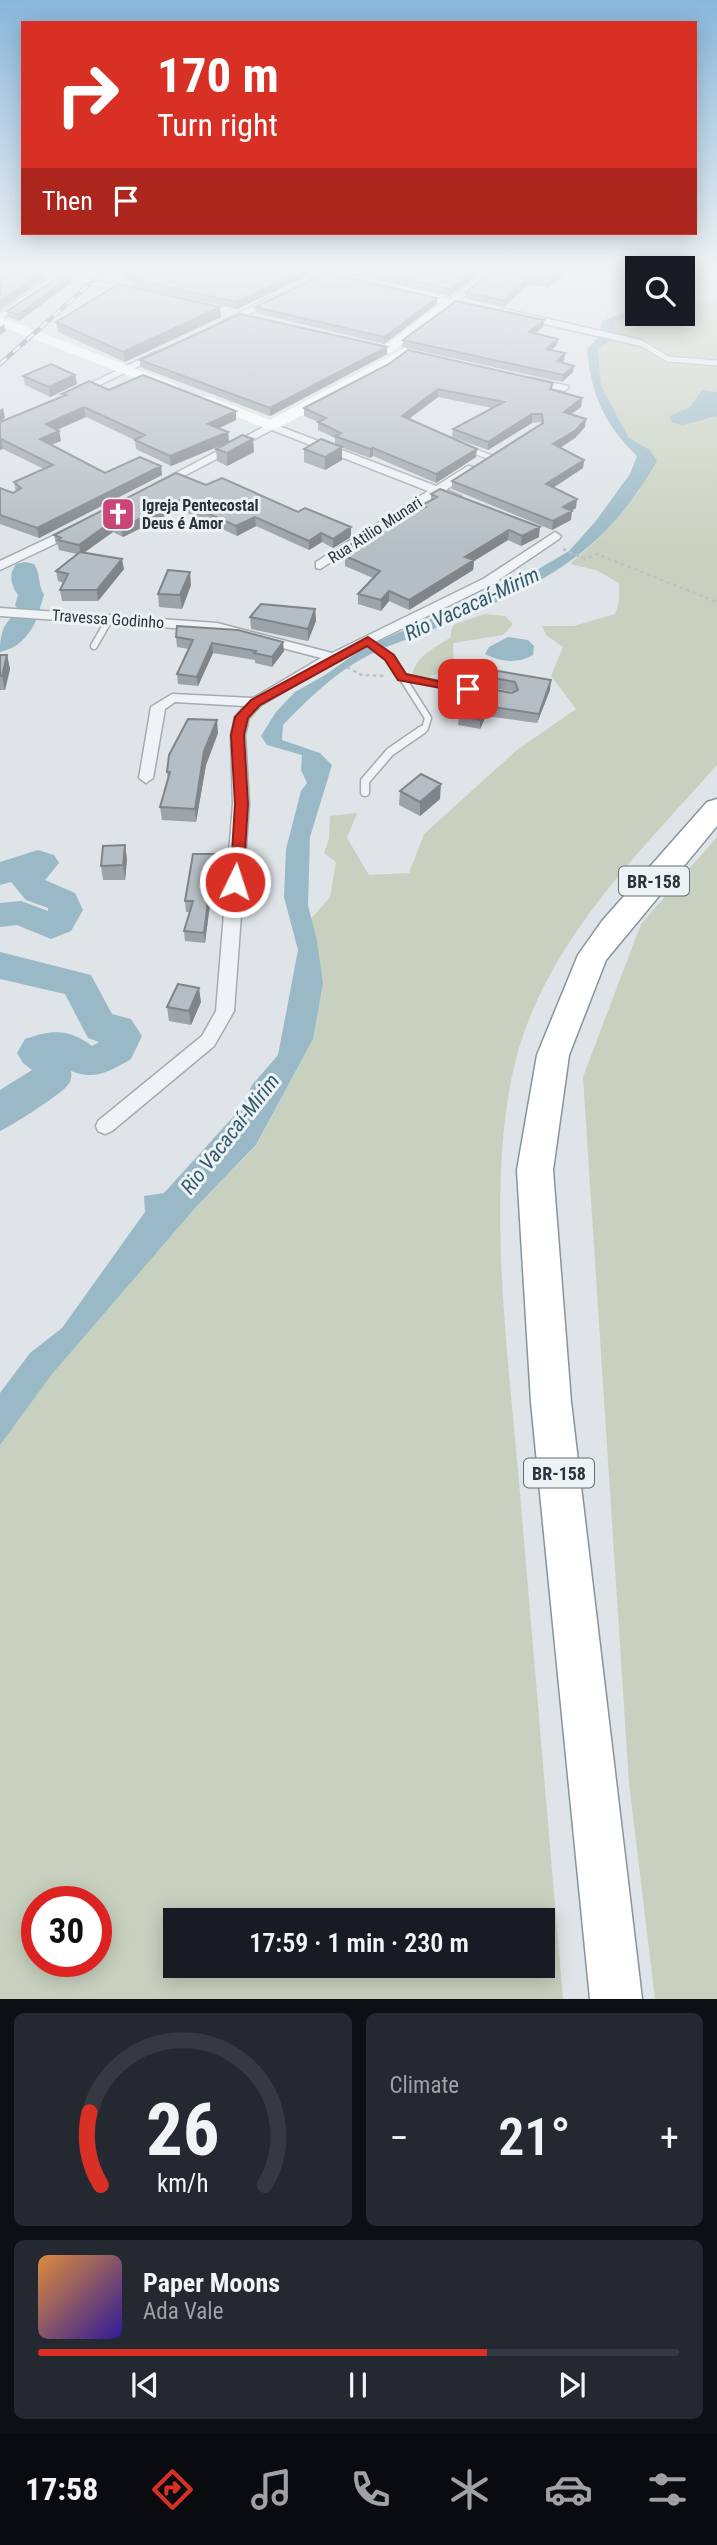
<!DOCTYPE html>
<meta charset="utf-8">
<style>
:root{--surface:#171b24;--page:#242831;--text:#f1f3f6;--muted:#9ea1a6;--line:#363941;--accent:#d93025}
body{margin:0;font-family:"Roboto Condensed",sans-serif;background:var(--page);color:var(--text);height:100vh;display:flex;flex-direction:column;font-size:26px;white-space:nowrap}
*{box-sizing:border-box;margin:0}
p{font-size:23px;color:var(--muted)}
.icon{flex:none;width:38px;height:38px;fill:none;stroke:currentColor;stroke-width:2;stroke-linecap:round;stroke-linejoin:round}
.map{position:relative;height:1999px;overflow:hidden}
.drawer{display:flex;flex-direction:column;gap:14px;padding:14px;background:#0d0f14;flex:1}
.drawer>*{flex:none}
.hud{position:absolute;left:21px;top:21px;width:676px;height:214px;border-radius:0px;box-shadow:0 4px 18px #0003;background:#d93025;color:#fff;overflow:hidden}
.fabs{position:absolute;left:625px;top:256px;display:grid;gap:14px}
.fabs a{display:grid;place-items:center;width:70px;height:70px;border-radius:0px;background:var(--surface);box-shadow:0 4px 18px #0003;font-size:35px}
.speed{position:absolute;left:21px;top:1886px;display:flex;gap:14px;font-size:35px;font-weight:700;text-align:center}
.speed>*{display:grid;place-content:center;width:91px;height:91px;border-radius:50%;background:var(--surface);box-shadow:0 4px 18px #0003;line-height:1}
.speed .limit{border:10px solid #d22;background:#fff;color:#111}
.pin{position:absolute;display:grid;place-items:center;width:60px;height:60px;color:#fff;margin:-30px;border-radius:14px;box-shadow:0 4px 10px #0006}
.me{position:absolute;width:77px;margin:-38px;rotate:4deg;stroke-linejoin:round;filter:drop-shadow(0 0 5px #0008)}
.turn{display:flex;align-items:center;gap:24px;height:147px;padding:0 21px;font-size:32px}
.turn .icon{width:91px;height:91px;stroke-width:2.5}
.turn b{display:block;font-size:49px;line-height:60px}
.then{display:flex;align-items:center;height:66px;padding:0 21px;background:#0003;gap:14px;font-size:26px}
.big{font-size:52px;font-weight:600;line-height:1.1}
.drawer .card{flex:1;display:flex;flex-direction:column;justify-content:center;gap:10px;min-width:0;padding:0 24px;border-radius:10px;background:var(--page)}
.drawer .dial{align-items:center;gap:0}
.dial svg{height:182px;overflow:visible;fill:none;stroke:var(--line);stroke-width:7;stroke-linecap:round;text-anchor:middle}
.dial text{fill:var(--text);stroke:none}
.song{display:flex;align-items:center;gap:21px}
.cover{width:84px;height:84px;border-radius:10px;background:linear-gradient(135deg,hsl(30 70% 55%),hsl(250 70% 35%))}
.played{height:7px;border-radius:4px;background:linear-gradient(90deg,var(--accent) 70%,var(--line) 70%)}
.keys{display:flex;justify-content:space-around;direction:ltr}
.heat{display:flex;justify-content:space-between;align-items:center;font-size:38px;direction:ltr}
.drawer .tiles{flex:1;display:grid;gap:14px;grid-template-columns:1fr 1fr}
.card:last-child{grid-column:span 2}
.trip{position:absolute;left:163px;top:1908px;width:392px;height:70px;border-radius:0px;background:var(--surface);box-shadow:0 4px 18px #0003;font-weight:600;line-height:70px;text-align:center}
.tabs{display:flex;height:112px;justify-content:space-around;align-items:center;background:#090b0e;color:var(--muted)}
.tabs .icon{width:49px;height:49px}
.tabs .on{color:var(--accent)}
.tabs b{font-size:32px;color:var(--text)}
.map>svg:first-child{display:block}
.green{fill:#c8d1bf;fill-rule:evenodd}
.water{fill:#9ab9c6}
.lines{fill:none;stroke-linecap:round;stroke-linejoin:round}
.river{fill:#9ab9c6;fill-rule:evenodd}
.lane-far2-casing{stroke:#a4acb1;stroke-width:7}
.lane-far1-casing{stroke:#a4acb1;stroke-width:9}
.lane-casing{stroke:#a4acb1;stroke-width:11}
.street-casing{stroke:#a4acb1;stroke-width:3}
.highway-casing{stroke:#86949d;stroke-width:3}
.path{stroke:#bcc1c6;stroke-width:2.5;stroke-dasharray:3.5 3.5;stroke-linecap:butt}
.lane-far2{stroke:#f0f3f6;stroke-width:5}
.lane-far1{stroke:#f0f3f6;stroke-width:6}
.lane{stroke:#f0f3f6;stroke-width:8}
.street{fill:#f0f3f6;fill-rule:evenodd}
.secondary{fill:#fff;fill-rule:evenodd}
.highway{fill:#fff;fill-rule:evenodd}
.rail-casing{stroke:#788690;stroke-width:4.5}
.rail{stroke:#edf2f5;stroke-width:2.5;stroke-dasharray:9;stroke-linecap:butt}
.wall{fill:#9ca3a9}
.shaded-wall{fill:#7f8589}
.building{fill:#b5bec4;stroke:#7f8589;stroke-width:2}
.route{fill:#d93025;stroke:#8d1f18;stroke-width:2}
.labels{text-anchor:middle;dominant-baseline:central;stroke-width:6;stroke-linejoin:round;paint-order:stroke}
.far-poi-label{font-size:16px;font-weight:bold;fill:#28343d;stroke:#edf2f5;text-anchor:start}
.far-street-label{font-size:16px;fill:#28343d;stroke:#edf2f5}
.shield{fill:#edf2f5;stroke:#636d74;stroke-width:2}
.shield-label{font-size:18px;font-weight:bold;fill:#28343d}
.water-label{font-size:21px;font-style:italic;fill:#345c6f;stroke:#edf2f5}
</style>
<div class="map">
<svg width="717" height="1999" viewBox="0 0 717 1999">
<rect width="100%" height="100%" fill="#dee4e7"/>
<path class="green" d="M717 301V765C639 853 547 941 516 1059 485 1180 507 1346 518 1470 533 1647 548 1823 563 1999H0V1445L53 1373 196 1207 256 1146 313 1039 323 984 311 919 330 897 336 862 324 853 329 839 330 816 357 813 347 838 369 875 409 873 424 834 517 750 576 709 551 676 563 647 546 635 542 626H574L615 614 619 602V583L596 570 570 564 599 538 640 490 650 450 629 438 601 386 598 350 609 342 617 330 614 323C634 310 659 313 682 313L683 304ZM37 1902H96V1962H37ZM175 1920H542V1965H175Z
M485 614 505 616 513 624 503 635 453 643 454 662C442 671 429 682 412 677 414 657 436 647 451 637V630L455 624Z
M717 837V1999H655L629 1783 583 1077 641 924Z"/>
<path class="water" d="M637 308V313L614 323 618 334 598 350 601 386 629 438 650 450 657 461C599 563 532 588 429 631 407 640 381 647 360 660 333 675 305 702 283 725L282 740 320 753 332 765 310 837 308 905 317 941 323 984 313 1039 256 1145 196 1207 53 1373 0 1445V1393L30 1353 62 1328 145 1212 144 1196 164 1193 243 1106 252 1085 278 1055 298 950 284 897 286 849 301 791 307 783 301 770 302 755 267 745 261 736 276 712 295 692 325 675 365 647 513 584 569 551 595 522 630 474 637 456C604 424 591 394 587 349L600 335 602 321Z
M702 390 717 392V416L683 425 672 423 670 416 690 407Z
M508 637 528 640 534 646 533 655C518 664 500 662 485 654L489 647Z"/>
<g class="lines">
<path class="river" d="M25 562 34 564C41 574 37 583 44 595L39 611H19L15 605 18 595C11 585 8 575 16 564Z
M22 613 32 615 36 621C28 637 18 648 0 652 0 635 3 618 22 613Z
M38 850 54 855 59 863 45 880 75 893 83 910 71 931 51 939 17 925 0 927V903L21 901 48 911V908L26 900 11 882 0 885V862Z
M0 952 91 975 112 1014 131 1019 142 1036 131 1059C111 1071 94 1081 71 1071 72 1077 71 1082 66 1087 58 1096 10 1127 0 1131V1090L32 1070 23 1063 17 1053 25 1039C52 1030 68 1028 92 1046L99 1042 88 1038 65 994 0 979Z"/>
<g class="lane-far2-casing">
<path id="lane-far2" d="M78 279 97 270
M641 343 668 359 717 363
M468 449 490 457"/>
</g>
<g class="lane-far1-casing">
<path id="lane-far1" d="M368 640 390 658 428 718 425 728 419 732
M94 646 110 618
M402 677 483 692"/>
</g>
<g class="lane-casing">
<path id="lane" d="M365 792V781L390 752 422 730"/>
</g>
<g class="street-casing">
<path id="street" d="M35 270H50L143 292 138 295 62 278 0 320V313L53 276Z
M489 270H498L456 303H450V299Z
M273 296 281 298 225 326 217 324Z
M504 309 641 340 646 343 641 346 501 314V310Z
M155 352 164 354 77 396 68 394Z
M531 378 568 386 569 388 564 391 527 383V379Z
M271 423 436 486 468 466 478 468 446 490 461 496V500L438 495 320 569 316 568V562L428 491 272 430 163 487 153 485Z
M76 525 82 529 80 532 0 570V561Z
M555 532 561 536 559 539 491 585 338 660 261 705 249 718 245 735 249 804 234 1011 214 1046 112 1131 105 1134 98 1131 96 1126 98 1121 202 1036 216 1011 233 804 231 735 235 717 245 706 175 702 165 709 153 778 146 783 139 778 151 707 172 694 253 698 321 658 217 631 0 616V608L217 623 332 653 483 579Z"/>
</g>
<g class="highway-casing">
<path id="highway" d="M717 799V826L606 960 569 1055 553 1170 571 1402 642 1999H590L531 1402 517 1170 537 1055 578 955 602 921 707 802Z"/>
</g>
<path class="path" d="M563 549 585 559 597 554 717 602
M347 667 361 675 386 676"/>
<use href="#lane-far2" class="lane-far2"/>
<use href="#lane-far1" class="lane-far1"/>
<use href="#lane" class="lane"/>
<use href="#street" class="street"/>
<path class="secondary" d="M298 270H321L362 281 356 285Z
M402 287 459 301 390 353 383 349 385 346 442 303 397 294V288Z
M0 317 176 384 178 387 176 390H166L0 326Z
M405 348 410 349V355L388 370 276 429H266L198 400 200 397H210L270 420Z"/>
<use href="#highway" class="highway"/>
<g class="rail-casing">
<path id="rail" d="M0 364 105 270"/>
</g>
<use href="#rail" class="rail"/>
</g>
<path class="wall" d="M51 270H74L71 272Z
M130 270H309V275L237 309 133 286 132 281 126 280 125 273Z
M339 270H485L449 296 340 272Z
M494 270H570L547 288 528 284 504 307 466 299V292Z
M70 277 71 283 19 321 8 317 7 311Z
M437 304 384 344 256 313 255 307Z
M221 317 125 362 58 332 56 322Z
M544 320 543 327 535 334 557 345 551 350 565 353 564 360 562 363 573 372 562 382 402 347 403 340Z
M387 354 270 416 140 367V360Z
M389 364 553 383 552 390 582 398 581 407 571 414 585 427 575 438 560 448 584 460 583 468 553 488 576 508 571 510V520L552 530 452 489V481L541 424V422L532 423 488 450 452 437 453 429 492 408 438 397 409 419 476 457 436 483 373 456 370 458 335 445V438L318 430V422L304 416V408Z
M75 375 77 384 50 397 25 385 23 376Z
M109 390 236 411V420L219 428 228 432 229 442 171 466 136 449 135 440 86 417 57 430 59 431 61 441 51 445 105 473 161 466 162 475 39 538 0 524V488L13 493 16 492 14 482 44 469 3 449 0 450V422L63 396 62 394Z
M216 449 254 452 227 466 217 461Z
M304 449 342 460 325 470 304 462Z
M206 485 351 537 333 548 322 542 309 550 256 526 237 536 179 509 123 537 113 532 84 552 124 569 98 601H62L60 590 64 583 58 581 56 571 77 554 59 550 58 545 56 544 54 535Z
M431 494 539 537 521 546 508 540 474 561 473 570 409 610 389 601 381 611 358 604V594L373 578 345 566V556L349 554V545L421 510 422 505 431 500Z
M191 585 182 609 159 607 158 594Z
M315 609 316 621 308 641 251 629 250 617Z
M176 637 284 651 272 667 255 663V660L213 653 198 686 178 684 177 674 189 649 177 647Z
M0 655H7L10 669 5 690H0Z
M486 669 550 690 537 723 486 716 480 729 458 725 459 715 514 692 483 686V676Z
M218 733 206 765 196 822 162 820 160 807 168 781 167 772Z
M400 791 440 799 420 816 399 805Z
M214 854 215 865 205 943 185 941 184 931 190 912H186L185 901Z
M127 859 125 880H103L101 866Z
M201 1002 191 1025 169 1021 167 1007Z"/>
<path class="shaded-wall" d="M46 270 47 277 0 310V301Z
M307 270H309V275L237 309 236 302Z
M476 270H485L449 296 450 289Z
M562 270H570L547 288 548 282Z
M70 277 71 283 19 321 18 315Z
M529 278 528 284 504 307 505 301Z
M437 298V304L384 344V337Z
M220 307 221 317 125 362 123 352Z
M544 320 543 327 528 339 529 332Z
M4 324 6 331 0 335V327Z
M558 339 557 345 545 356 546 349Z
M387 347V354L270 416V408Z
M565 353 564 360 556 368 557 361Z
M574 366 573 372 562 382 563 375Z
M75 375 77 384 50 397 49 387Z
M438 389V397L402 424V416Z
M582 398 581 407 563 420 564 412Z
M84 407 86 417 47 434 46 424Z
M3 408 5 418 0 421V410Z
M236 411V420L209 433 208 424Z
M532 414V423L488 450V442Z
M586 419 585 427 575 438 552 453 553 444Z
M59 431 61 441 41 449 40 439Z
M228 432 229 442 171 466 170 456Z
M1 439 3 449 0 450V440Z
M253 439 254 452 227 466V453Z
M342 447V460L325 470V457Z
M373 448V456L370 458V449Z
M477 449 476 457 436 483V474Z
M584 460 583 468 545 493 546 484Z
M161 466 162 475 39 538 37 528Z
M577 499 576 508 562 516 563 507Z
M178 500 179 509 123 537 121 528Z
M572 511 571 520 552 530 553 521Z
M255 517 256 526 237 536 236 526Z
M111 522 113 532 81 555 79 545Z
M351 527V537L333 548V539Z
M540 527 539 537 521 546 522 536Z
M509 530 508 540 474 561 473 570 409 610V600L465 557Z
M321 533 322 542 309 550V541Z
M122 559 124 569 98 601 97 590Z
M190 572 191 585 182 609 180 595Z
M389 591V601L381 611V600Z
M315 609 316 621 308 641V629Z
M283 642 284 651 272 667V657Z
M212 643 213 653 198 686 197 677Z
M7 655 10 669 5 690 2 676Z
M551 680 550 690 537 723 539 714Z
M487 706 486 716 480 729V720Z
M217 720 218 733 206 765 196 822 195 809 204 751Z
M441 784 440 799 420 816V802Z
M125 845 127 859 125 880 123 865Z
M214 854 215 865 205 943 204 933Z
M199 988 201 1002 191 1025 189 1011Z"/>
<path class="building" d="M0 270H46L0 301Z
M130 270H307L236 302 132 279 136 275 125 273Z
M362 270H476L450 289Z
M494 270H562L548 282 529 278 505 301 466 292Z
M326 273 437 298 384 337 255 307Z
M62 275 70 277 18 315 7 311Z
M119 284 220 307 123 352 56 322Z
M456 301 544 320 529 332 558 339 546 349 565 353 557 361 574 366 563 375 403 340Z
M240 314 387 347 270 408 140 360Z
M408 350 553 383 550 389 582 398 564 412 586 419 576 430 553 444 584 460 546 484 577 499 563 507 572 511 553 521 452 481 543 423 542 414H532L488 442 453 429 504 402 438 389 402 416 477 449 436 474 373 448 370 449 335 436 341 433 318 422 326 418 304 408 389 364Z
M51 364 75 375 49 387 23 376Z
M143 375 236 411 208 424 228 432 170 456 135 440 145 435 84 407 46 424 59 431 40 439 105 473 140 457 161 466 37 528 0 515V488L13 493 21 488 14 482 53 465 1 439 0 440V422L66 395 62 394 89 381 109 390Z
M242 435 253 439 227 453 216 449Z
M321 439 342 447 325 457 304 449Z
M176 473 206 485 222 478 298 512 305 508 351 527 333 539 321 533 309 541 255 517 236 526 178 500 121 528 111 522 79 545 58 540 61 538 54 535Z
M440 489 540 527 522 536 509 530 465 557 474 560 409 600 389 591 381 600 358 594 380 571 345 556 356 549 349 545 426 507 422 505 437 497 431 494Z
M80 552 122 559 97 590H60L68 574 56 571Z
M168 570 190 572 180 595 158 594Z
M261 604 315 609 308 629 250 617Z
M177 626 238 630 283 642 272 657 254 653 256 651 212 643 197 677 177 674 193 640 176 637Z
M0 655H7L2 676H0Z
M486 669 551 680 539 714 487 706 480 720 459 715 474 686 512 693 518 690 515 682 483 676Z
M188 719 217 720 204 751 195 809 160 807 170 772H167L169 755Z
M421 774 441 784 420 802 400 791Z
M125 845 123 865 101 866 103 846Z
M193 854H214L204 933 184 931 193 901H185Z
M178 984 199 988 189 1011 167 1007Z"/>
<linearGradient id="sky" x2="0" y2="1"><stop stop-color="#89b6da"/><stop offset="0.49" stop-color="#f0f3f4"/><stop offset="1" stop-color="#f0f3f4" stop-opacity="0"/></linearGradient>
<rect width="717" height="550" fill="url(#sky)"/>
<path class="route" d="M368 637 394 655 406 674 474 689 468 693 398 680 385 660 367 646 260 705 248 718 244 735 248 804 243 882 235 887 230 885 235 804 231 735 235 717 251 700Z"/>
<defs>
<g id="church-square" transform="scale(1.75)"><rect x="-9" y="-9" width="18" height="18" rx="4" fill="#c94677" stroke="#edf2f5"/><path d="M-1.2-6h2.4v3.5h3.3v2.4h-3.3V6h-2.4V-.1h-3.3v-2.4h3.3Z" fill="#fff"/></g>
</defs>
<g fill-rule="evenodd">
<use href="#church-square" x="118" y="514"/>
</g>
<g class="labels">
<g class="far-poi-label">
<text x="142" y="505">Igreja Pentecostal<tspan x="142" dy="18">Deus é Amor</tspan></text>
</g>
<g class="far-street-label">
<text transform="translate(375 530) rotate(-33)">Rua Atilio Munari</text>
<text transform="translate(108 619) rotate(4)">Travessa Godinho</text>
</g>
<g class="shield">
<rect x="619" y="866.5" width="70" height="29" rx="5"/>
<rect x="524" y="1458.5" width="70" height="29" rx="5"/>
</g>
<g class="shield-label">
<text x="654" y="881">BR-158</text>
<text x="559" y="1473">BR-158</text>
</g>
<g class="water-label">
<text transform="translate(472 604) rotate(-25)">Rio Vacacaí-Mirim</text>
<text transform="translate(230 1134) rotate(-52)">Rio Vacacaí-Mirim</text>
</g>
</g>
</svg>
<div class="fabs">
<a><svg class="icon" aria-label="search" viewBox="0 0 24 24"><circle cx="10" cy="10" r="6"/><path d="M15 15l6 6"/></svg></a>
</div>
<div class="speed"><div class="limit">30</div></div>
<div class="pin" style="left:468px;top:689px;background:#d93025"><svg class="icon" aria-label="arrive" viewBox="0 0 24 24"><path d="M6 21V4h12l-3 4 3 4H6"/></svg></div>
<svg class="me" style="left:235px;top:882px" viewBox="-20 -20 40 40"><circle r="17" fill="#d93025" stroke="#fff" stroke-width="3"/><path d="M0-11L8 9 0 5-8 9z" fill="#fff"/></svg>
<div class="trip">17:59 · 1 min · 230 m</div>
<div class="hud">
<div class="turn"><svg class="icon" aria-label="right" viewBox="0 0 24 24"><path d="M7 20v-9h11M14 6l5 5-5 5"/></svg><div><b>170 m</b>Turn right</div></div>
<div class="then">Then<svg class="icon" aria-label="arrive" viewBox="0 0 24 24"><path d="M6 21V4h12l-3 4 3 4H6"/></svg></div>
</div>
</div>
<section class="drawer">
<div class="tiles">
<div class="card dial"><svg viewBox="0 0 100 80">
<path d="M14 69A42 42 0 1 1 86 69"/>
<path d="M14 69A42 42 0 0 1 9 37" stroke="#d93025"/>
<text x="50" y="56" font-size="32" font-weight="700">26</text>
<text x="50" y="72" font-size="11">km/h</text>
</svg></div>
<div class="card"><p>Climate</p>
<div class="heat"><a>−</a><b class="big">21°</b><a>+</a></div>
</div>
<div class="card">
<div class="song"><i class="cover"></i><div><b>Paper Moons</b><p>Ada Vale</p></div></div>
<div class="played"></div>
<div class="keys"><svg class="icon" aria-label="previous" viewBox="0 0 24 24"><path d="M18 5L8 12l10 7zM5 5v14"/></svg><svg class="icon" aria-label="pause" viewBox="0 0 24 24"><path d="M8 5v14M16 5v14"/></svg><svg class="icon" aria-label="next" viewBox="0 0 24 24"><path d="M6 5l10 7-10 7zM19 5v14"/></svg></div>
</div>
</div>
</section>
<nav class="tabs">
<b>17:58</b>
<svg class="icon on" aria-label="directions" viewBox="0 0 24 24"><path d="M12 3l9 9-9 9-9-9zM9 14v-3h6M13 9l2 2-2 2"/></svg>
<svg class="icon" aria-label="music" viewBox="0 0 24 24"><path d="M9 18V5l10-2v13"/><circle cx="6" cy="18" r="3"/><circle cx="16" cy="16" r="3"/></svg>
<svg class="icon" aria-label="phone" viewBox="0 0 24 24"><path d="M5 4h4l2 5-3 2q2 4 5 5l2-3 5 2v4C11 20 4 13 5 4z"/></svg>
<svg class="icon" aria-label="climate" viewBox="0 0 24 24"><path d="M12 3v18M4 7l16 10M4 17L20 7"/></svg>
<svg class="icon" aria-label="car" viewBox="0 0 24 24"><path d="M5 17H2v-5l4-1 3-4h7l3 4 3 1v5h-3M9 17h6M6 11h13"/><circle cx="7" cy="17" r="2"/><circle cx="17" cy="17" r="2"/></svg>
<svg class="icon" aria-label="filters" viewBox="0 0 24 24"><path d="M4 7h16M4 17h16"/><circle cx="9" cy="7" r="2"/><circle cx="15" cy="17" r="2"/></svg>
</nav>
